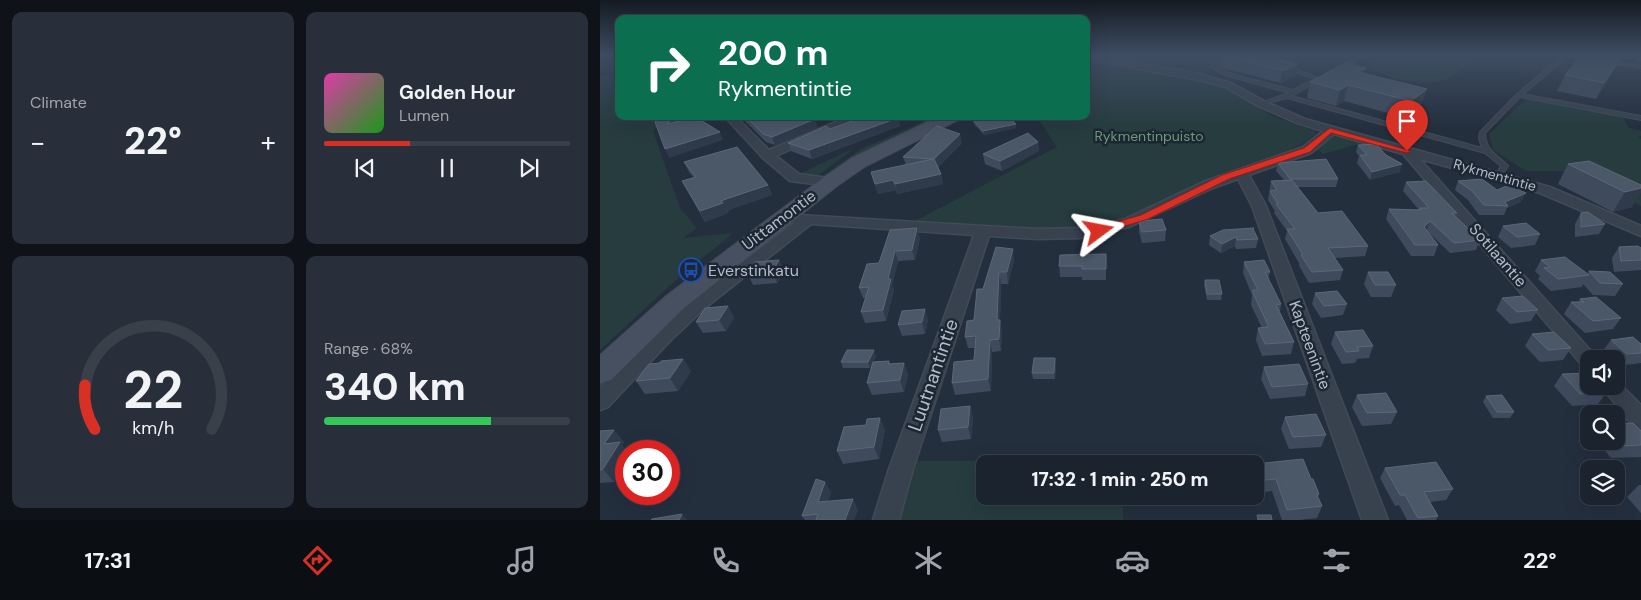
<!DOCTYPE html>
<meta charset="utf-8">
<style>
:root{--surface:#1b232e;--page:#282f3a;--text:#f1f3f6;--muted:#a0a4aa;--line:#39404a;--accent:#d93025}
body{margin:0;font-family:"DM Sans",sans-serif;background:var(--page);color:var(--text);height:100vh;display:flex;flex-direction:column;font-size:19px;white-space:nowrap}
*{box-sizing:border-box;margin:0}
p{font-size:16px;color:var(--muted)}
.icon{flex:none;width:28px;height:28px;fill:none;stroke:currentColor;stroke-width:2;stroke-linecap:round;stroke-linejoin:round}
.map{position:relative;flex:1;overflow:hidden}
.side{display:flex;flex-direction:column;gap:12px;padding:12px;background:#0f1319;width:600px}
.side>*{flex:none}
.banner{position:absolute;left:15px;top:15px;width:475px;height:105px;border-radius:10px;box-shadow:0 5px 20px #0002,0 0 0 1px var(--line);background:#0b6e4f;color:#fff;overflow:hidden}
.controls{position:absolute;left:980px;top:350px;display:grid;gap:10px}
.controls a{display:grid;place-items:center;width:45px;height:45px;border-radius:10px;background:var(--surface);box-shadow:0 5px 20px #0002,0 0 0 1px var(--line);font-size:25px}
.speed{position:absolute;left:15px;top:440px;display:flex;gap:10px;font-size:25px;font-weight:700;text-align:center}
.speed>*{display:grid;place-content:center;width:65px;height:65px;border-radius:50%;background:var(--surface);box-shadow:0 5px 20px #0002,0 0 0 1px var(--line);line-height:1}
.speed .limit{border:8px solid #d22;background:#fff;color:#111}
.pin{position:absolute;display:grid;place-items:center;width:42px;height:42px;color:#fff;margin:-51px -21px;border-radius:50% 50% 50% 0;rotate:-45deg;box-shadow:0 0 5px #0007}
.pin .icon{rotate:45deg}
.me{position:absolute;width:55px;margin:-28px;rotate:77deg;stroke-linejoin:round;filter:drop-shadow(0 0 4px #0008)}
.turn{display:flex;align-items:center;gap:18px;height:105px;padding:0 20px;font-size:22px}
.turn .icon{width:65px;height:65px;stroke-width:2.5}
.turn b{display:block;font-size:35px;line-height:42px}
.big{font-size:38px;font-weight:800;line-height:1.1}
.side .widget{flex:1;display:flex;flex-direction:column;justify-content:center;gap:8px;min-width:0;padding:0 18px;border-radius:10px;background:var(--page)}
.side .dial{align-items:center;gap:0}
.dial svg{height:130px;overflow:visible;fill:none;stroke:var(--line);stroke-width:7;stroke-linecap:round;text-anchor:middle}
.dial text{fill:var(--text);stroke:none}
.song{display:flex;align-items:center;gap:15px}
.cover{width:60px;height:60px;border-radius:8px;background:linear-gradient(135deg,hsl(320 70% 55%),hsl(120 70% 35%))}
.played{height:5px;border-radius:2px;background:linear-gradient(90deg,var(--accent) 35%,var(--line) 35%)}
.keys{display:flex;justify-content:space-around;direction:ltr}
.heat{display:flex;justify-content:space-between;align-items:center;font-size:28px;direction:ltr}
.charge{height:8px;border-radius:4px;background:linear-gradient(90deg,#34c759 68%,var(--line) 0)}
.side .tiles{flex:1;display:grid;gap:12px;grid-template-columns:repeat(2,1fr)}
.trip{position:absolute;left:376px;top:455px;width:288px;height:50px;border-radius:10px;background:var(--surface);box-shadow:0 5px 20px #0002,0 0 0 1px var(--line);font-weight:800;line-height:50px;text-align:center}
.tabs{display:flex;height:80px;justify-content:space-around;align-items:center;background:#0b0e12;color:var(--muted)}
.tabs .icon{width:35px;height:35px}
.tabs .selected{color:var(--accent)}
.tabs b{font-size:22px;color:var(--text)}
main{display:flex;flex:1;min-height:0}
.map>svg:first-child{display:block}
.green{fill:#263c3f}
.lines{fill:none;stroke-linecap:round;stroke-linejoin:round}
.lane-casing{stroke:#414a57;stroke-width:2}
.street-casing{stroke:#414a57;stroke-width:3}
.secondary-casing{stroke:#414a57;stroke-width:2}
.lane{fill:#38414e;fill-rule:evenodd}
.street{fill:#38414e;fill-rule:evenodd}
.secondary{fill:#465061;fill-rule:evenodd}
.wall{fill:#3f4b5c}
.shaded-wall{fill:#2f3b4b}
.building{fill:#4b5868;stroke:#5c6777}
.route{fill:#d93025;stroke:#8d1f18}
.labels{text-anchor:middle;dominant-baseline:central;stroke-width:5;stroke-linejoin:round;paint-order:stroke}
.far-park-label{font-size:14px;fill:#6b9a76;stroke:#1d2633}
.far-street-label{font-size:14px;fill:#b4bcc9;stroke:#1d2633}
.street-label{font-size:16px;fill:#b4bcc9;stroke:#1d2633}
.poi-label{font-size:16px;fill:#b4bcc9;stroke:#1d2633;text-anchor:start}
.near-street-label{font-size:19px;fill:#b4bcc9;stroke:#1d2633}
</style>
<main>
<section class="side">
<div class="tiles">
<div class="widget"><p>Climate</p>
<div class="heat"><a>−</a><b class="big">22°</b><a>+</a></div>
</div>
<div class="widget">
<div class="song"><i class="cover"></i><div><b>Golden Hour</b><p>Lumen</p></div></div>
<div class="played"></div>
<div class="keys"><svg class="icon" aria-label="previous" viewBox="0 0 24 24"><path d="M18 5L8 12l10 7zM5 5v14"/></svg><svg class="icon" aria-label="pause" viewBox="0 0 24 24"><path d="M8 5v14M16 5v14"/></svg><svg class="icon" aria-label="next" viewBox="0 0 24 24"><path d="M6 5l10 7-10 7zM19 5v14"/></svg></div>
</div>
<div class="widget dial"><svg viewBox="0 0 100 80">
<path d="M14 69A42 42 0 1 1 86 69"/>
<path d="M14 69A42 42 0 0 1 8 42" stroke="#d93025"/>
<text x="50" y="56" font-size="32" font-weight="700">22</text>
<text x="50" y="72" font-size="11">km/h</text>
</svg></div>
<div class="widget"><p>Range · 68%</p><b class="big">340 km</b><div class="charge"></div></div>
</div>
</section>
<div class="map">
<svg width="1041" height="520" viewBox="0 0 1041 520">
<rect width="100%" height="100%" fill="#242f3e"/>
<path class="green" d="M494 54H621L624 56 606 65 611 71 602 75Z
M785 54H880C870 62 860 72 849 78 831 87 783 81 771 65L772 61Z
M486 60H502L587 76 621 86 674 117 716 131V134L702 144 675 156 608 180 523 222 464 231 313 222 457 147 436 116H486Z
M19 74V116H68L53 131 80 208 97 228 83 238 132 233 124 241 89 268 0 350V77Z
M927 98 1023 117 1028 127 1041 131V136H1038L1041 139V206L970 171H926L893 150 889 134Z
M336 116H348L228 177 220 178 261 149Z
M733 134 781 147 754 145 723 154 715 147Z
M253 149 215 178 199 174C217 166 234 157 253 149Z
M523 460V464H385V496H523V520H296L315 461Z"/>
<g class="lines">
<g class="lane-casing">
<path id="lane" d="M761 54H767L739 70 735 69Z
M964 54H976L994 58 992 59 968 56 923 94 1041 116V120L920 97 885 133C886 152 897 154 908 166L901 177 899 178 895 176 901 166 885 153 687 98 660 105V103L689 93 625 75 610 67 611 63 630 56H632V58L615 65V66L629 73 693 90 715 79 684 68 688 67 722 79 692 96 882 148 879 139 880 132 917 94Z
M1029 54H1033L1030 59H1026Z
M1007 60 1041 66V68L1005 62V60Z"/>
</g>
<g class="street-casing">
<path id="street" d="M486 54 600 74 631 83 666 102 705 119 950 187 1041 226V236L940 193 820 159 998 359H989V367L982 365 803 154 734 134 711 153 649 175 666 206 788 520H762L652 206 638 179 613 188 529 227 480 238 437 239 389 236 313 469 299 520H273L289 469 374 235 211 224 105 308 70 341 8 407 0 410V387L56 331 93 300 194 223 177 221 175 218 177 215 182 214 437 229 480 228 525 219 603 182 703 147 723 131 697 123 658 106 625 87 599 80 486 59Z
M124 116H135L169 150 250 116H265L176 156 199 174 235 179 237 182 235 185 230 186 190 181 163 158Z
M1016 380 1041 405V429L1033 426 1001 386H1016Z"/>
</g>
<g class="secondary-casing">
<path id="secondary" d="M340 116H362L360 119 266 166 237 186 84 308 11 380 0 383V355L66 296 223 178 252 158Z"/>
</g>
<use href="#lane" class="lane"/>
<use href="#street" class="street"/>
<use href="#secondary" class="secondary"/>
</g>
<path class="wall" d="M625 54 695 76 680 83 620 67 621 55Z
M1039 54H1041V62L1035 61Z
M1016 67 996 99 957 91 965 75Z
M766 68 764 74 821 105 806 118 744 101 736 106 707 98 710 82Z
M140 116H222L214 119 218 128 175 145 166 142Z
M258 116H304L298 118 300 126 212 159 191 151 188 143 259 119Z
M373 120 416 124V128L384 135 374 124Z
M438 142 439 151 402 171 385 164 383 154Z
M362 143 338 167 341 174 343 184 297 194 296 190 278 194 271 172 306 165 303 157Z
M758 145 800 172 770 180 757 163 759 156 756 152Z
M84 162 168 185 172 195 131 209 127 212 128 213 105 222 82 181 94 178 89 172Z
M678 163 738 179 736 187H698L718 213 768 246 765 256 735 258 743 270 740 280 709 283 699 266V263L685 239 687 231 674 213 675 211 668 200 671 181 684 180 676 171Z
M968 164 1041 185 1032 207 1013 212 958 184Z
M858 181 897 190 921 202 907 208 904 215H879L868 200 855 190Z
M806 182 857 213 855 216 880 240 876 250 850 253 828 232 838 245 834 256H811L786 219 789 209 819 210 803 191Z
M981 213 1005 224 999 234 975 237V224Z
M539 221 566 230 565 241 542 243 539 232Z
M903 226 940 234 935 245 911 248 898 237Z
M654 228V231L658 239 656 248 636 249 635 246 621 253 609 245 610 236Z
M290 230 320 238 315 260 298 261 292 285 294 290 286 321 265 323 261 312 265 298H263L259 288 279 263Z
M396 247 414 260 408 284H401L400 320 402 332 401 351 392 352 391 391 355 395 352 383 374 360 375 348H368L365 337 374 320Z
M1019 247 1041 248V270L1014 272 1012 258Z
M506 254V280H482V277H460L459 266Z
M179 260 184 272 177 283 153 285 148 274Z
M941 260 987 274 989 271 1023 284 1015 296 993 295 983 284 982 287 951 291 938 279 940 276 935 271Z
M644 262 670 272 668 280 681 304 680 312 694 342 691 354 662 356 656 340 658 328H662L651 305 652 295 643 273Z
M768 272 796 285 791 297H771L764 284Z
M605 280 622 294 621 300H607L604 285Z
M715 293 747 304 743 315 721 318 712 304Z
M902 298 938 310 931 321 910 324 896 310Z
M980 299 1021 318 1013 329 985 333 964 314 971 302H978Z
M128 306 134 318 126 331 103 333 96 322Z
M328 320 325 334 302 336 298 325Z
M735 332 773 346 769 358 757 359 755 363 742 364 731 344Z
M932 334 971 348 963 360 940 362 925 346Z
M1011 340 1041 344V363L1018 366 1016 365V359H1010L1002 352Z
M276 356 273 362 289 361 290 364 304 363 308 375 304 392 272 395 267 383 272 365 270 368H243L241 362Z
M455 358 456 364 455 379H433L432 373Z
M83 359 91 371 78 391 45 394 36 381 60 363Z
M664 367 708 384 705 396 670 399 661 379Z
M962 374 1007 392 998 404 972 406 954 386Z
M757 395 797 412 791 424 762 426 752 407Z
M886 396 914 412 910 418H893L883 402Z
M370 406 373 418 371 439 342 442 338 430Z
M685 417 726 435 721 447 689 449 681 429Z
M280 418 285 430 279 459 243 464 237 451 266 425Z
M1016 424 1041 445V457L1011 458 997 441H1016Z
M0 431 24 442 22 445 26 451V462L14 482 0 483Z
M655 464 711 479 719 494 718 497 722 506 717 518 699 520H682L672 491 655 493Z
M785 468 853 489 846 500 830 502 838 516 836 520H807L799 505 795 506 780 478Z
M225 482 231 493 228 501 258 510 254 520H205L202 516Z
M1039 485H1041V513L1027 497Z"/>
<path class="shaded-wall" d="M1023 54 1016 67 996 99 1004 83Z
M698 64 695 76 680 83 682 71Z
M766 68 762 83 758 72Z
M748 85 744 101 736 106 740 90Z
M827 89 821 105 806 118 811 101Z
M75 116H86L72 133 67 124Z
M206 116H222L208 121Z
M286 116H304L298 118 300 126 212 159 209 150Z
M215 119 218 128 175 145 172 137Z
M416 124V128L384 135 383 131Z
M120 132 123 140 69 158 65 149Z
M360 134 362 143 336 169 334 159Z
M438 142 439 151 402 171 400 161Z
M802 164 800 172 770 180 772 172Z
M341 174 343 184 297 194 295 184Z
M293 180 296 190 278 194 275 184Z
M168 185 172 195 131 209 127 212 128 213 105 222 100 211 126 199Z
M1041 188V193L1032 207 1013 212 1025 192Z
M926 193 921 202 907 208 908 206 905 202Z
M830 221 826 231 824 227Z
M317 228 320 238 315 260 312 250Z
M636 237 635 246 621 253 622 244Z
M413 249 414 260 408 284 407 272Z
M295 251 298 261 292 285 294 290 286 321 283 310 288 279Z
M179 260 184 272 177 283 172 272Z
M399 272 401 284 400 320 402 332 401 351 399 339 397 320Z
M128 306 134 318 126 331 119 320Z
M325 309 328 320 325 334 322 322Z
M390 340 392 352 391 391 388 379Z
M274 350 276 356 270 368 268 362Z
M455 358 456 364 455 379 454 373Z
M83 359 91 371 78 391 70 378Z
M304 363 308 375 304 392 300 380Z
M370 406 373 418 371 439 368 427Z
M280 418 285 430 279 459 274 447Z
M14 430 24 442 22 445 28 451H26V462L14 482 3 469 4 444Z
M225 482 231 493 224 513 218 502Z
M253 499 258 510 254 520H245Z
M82 514 87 520H79Z"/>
<path class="building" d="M625 54H659L698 64 682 71 621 55Z
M983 54H1023L1004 83 965 75Z
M745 63 766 68 758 72 827 89 811 101 748 85 740 90 710 82Z
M60 116H75L67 124 96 117 120 132 65 149 55 122Z
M145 116H210L215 119 172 137 163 134Z
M266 116H292L298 118 209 150 188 143 226 126 230 129Z
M390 116H408L416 124 383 131 373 120Z
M337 126 360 134 334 159 341 174 295 184 293 180 275 184 271 172 333 159 303 157Z
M428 133 438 142 400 161 383 154Z
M776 144 786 155 802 164 772 172 760 155H767L758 145Z
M137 147 168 185 126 199 121 201 123 203 100 211 82 181 96 177 84 162Z
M726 159 738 179H690L678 163Z
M989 161 1041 185V188L1025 192 968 164Z
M882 179 897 190 909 185 926 193 905 202 908 206 884 205 872 191 858 181Z
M692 180 718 213 742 211 768 246 728 248 743 270 712 272 701 255H703L687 229H695L676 204H678L670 191 677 190 671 181Z
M826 181 857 213H852L880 240 854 243 830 221 824 227 838 245H815L789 209 821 210 820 208H829L806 182Z
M988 212 1005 224 981 227V213Z
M562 219 566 230 542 232 539 221Z
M926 223 940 234 917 237 903 226Z
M317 228 312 250 295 251 288 279H291L283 310 261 312 269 287 259 288 267 264 279 263 290 230Z
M654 228 653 229 658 239 637 240 636 237 622 244 610 236 623 230Z
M1038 246 1041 248V260L1021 261 1019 247Z
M396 247 413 249 407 272H399L397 320H400L399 339 390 340 388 379 352 383 354 362 374 360 376 336 365 337 367 321 374 320 377 289H383Z
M506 254V269H482V266H459L460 255Z
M965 257 989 275 958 279 944 268 950 267 941 260Z
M179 260 172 272 148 274 155 262Z
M664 260 670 272H665L681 304 676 305 694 342 665 344 658 328 668 327V325L653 293V290H658L644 262Z
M989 271 1010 272 1023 284 1000 283Z
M768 272H788L796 285H775Z
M605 280H619L622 294H607Z
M737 291 747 304 724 306 715 293Z
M923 296 938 310 917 312 902 298Z
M996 297 1021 318 993 321 971 302H984L980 299Z
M128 306 119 320 96 322 105 308Z
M325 309 322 322 298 325 302 311Z
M763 330 773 346 757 347 759 351 746 352 735 332Z
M954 332 971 348 948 350 932 334Z
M1033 337 1041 344V353L1027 354 1011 340Z
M247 350H274L268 362H241Z
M434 358H455L454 373H432Z
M83 359 70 378 36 381 49 364 60 363 61 361Z
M289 361 288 364 304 363 300 380 267 383 273 362Z
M699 364 708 384 672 387 664 367Z
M988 373 989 374V386H1001L1007 392 980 394 962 374Z
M786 393 797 412 767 413 757 395Z
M902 395 914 412H897L886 396Z
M370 406 368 427 338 430 341 409Z
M716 414 726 435 693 437 685 417Z
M280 418 274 447 237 451 244 427 266 425 267 419Z
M1033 423 1041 431V445L1022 446 1016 440V424Z
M14 430 4 444 20 442 3 469 0 470V431Z
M703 459 711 479H713L719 494 717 495 722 506 687 510 676 479 655 481V464Z
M836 462 853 489 824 492 838 516 818 518 805 495H800L785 468Z
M216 479 225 482 218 502 253 499 245 520H216L218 514 202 516Z
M82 514 79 520H51L52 519Z
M657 515H671L672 520H658Z"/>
<linearGradient id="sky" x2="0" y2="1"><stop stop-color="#141a22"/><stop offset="0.43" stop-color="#3f4d63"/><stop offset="1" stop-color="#3f4d63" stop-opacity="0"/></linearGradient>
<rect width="1041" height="127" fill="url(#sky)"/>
<path class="route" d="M730 128 811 151 807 153 731 133 710 152 629 179 548 219 499 234 494 231 495 228 541 215 622 175 704 148Z"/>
<defs>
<g id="bus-ring" transform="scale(1.25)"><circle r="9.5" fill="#1d2633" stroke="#1a4fb4" stroke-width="1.5"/><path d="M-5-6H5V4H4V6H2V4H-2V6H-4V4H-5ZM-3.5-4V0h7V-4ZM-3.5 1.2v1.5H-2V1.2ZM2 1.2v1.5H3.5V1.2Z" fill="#1a4fb4"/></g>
</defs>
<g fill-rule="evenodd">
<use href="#bus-ring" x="91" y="270"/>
</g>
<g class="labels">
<g class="far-park-label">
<text x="549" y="136">Rykmentinpuisto</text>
</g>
<g class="far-street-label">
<text transform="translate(895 175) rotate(16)">Rykmentintie</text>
</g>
<g class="street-label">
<text transform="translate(179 220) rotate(-37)">Uittamontie</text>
<text transform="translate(898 255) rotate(49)">Sotilaantie</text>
<text transform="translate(710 345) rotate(70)">Kapteenintie</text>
</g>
<g class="poi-label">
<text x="108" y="270">Everstinkatu</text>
</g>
<g class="near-street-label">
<text transform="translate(333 375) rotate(-71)">Luutnantintie</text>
</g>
</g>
</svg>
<div class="controls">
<a><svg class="icon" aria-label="sound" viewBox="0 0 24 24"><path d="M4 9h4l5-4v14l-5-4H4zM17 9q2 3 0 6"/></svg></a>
<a><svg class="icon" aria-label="search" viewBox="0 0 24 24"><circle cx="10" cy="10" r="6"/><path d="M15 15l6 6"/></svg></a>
<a><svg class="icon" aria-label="layers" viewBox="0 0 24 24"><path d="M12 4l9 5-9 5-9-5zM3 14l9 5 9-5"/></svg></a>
</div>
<div class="speed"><div class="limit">30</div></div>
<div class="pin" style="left:807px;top:151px;background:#d93025"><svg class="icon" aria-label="arrive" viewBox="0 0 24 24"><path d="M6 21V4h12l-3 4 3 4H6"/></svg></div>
<svg class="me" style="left:499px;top:231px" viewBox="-20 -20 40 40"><path d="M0-17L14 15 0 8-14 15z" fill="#d93025" stroke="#fff" stroke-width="4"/></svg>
<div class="trip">17:32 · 1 min · 250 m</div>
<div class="banner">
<div class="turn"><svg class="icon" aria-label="right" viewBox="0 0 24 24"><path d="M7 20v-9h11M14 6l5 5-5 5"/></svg><div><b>200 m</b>Rykmentintie</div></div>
</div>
</div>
</main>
<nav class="tabs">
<b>17:31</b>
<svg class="icon selected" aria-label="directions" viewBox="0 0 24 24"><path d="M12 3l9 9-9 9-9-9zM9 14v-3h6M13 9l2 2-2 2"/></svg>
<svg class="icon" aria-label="music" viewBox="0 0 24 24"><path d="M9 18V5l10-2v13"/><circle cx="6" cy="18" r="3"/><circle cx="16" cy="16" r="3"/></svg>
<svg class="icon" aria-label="phone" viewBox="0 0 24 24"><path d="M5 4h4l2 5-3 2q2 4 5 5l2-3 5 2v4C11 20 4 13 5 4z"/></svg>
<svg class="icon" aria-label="climate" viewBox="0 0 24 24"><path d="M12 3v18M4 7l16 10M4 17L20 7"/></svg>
<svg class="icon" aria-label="car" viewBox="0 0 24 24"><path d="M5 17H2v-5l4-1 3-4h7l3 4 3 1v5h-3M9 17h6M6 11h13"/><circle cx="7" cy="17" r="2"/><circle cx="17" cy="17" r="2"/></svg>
<svg class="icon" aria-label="filters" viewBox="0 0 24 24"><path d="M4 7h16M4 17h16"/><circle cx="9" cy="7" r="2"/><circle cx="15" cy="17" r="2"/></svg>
<b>22°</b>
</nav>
